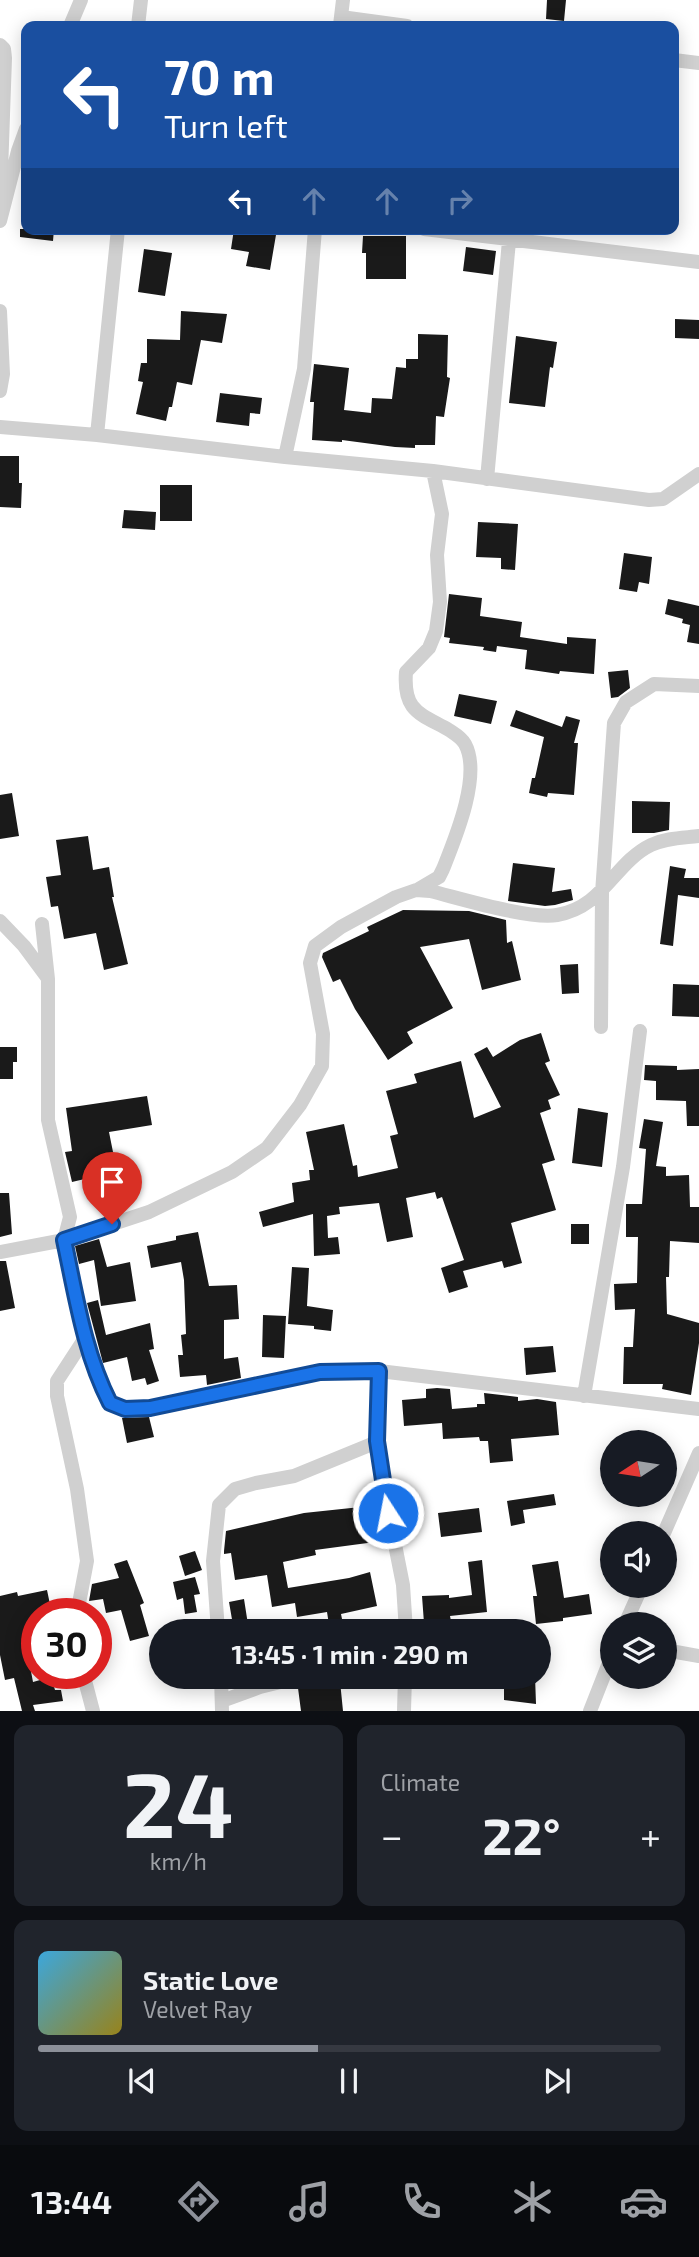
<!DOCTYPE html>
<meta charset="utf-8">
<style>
:root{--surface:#171b24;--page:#20242c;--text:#f1f3f6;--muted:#9ea1a6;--line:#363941;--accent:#8c9099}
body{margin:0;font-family:"Exo 2",sans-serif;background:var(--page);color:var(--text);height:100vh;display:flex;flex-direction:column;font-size:26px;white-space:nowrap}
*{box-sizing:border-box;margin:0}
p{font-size:23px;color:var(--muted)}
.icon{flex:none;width:38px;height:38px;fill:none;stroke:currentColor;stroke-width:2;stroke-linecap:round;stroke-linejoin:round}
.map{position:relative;height:1711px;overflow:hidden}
.drawer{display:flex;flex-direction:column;gap:14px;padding:14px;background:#0d0f14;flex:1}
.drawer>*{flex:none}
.banner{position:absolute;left:21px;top:21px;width:658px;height:214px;border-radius:14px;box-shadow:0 4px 18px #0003;background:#1a4fa0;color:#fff;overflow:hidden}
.needle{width:46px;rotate:258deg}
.tools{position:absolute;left:600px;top:1430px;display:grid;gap:14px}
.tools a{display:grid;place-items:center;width:77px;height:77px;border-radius:50%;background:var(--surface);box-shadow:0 4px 18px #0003;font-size:35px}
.speed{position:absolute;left:21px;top:1598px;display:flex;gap:14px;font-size:35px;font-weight:700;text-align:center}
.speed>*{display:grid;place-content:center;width:91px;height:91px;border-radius:50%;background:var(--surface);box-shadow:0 4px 18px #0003;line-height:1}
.speed .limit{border:10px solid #d22;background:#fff;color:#111}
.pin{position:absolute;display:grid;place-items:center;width:60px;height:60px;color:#fff;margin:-72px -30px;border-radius:50% 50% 50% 0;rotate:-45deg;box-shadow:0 0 7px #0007}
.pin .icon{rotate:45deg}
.me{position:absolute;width:77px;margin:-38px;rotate:349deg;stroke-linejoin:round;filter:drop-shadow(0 0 5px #0008)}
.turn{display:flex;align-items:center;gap:24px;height:147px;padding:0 28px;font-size:32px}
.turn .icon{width:91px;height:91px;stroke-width:2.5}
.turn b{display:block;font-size:49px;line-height:60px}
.lanes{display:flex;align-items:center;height:66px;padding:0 28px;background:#0003;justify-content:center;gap:35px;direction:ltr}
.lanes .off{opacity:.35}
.big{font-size:52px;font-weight:700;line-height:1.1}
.drawer .card{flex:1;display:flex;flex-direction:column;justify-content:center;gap:10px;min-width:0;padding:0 24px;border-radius:14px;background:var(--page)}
.drawer .dial{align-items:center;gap:0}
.dial b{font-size:91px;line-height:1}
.song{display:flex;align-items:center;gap:21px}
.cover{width:84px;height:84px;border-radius:10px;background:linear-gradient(135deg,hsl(200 70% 55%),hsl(50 70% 35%))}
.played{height:7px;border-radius:4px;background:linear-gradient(90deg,var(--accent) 45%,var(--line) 45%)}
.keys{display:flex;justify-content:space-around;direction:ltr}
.heat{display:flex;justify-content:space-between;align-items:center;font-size:38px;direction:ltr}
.drawer .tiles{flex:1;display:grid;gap:14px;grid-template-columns:1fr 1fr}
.card:last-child{grid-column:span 2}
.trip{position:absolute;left:149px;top:1619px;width:402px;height:70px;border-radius:35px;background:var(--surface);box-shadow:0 4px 18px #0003;font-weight:700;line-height:70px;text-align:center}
.dock{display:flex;height:112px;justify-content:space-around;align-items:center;background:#090b0e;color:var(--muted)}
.dock .icon{width:49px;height:49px}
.dock .current{color:var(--accent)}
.dock b{font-size:32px;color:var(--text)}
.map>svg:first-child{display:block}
.building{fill:#1a1a1a}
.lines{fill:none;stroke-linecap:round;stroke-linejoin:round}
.street{stroke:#d0d0d0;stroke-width:14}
.route-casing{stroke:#114b97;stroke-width:18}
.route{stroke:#1a73e8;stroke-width:12}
</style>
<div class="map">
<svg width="699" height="1711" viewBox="0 0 699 1711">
<rect width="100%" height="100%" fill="#fff"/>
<path class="building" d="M547 0H566L564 21 546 19Z
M20 229H54L53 241 20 237Z
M234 229 256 232 257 229H277L270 270 246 266 249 252 231 249Z
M363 236H406V279H366V253H362Z
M466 247 496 251 493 275 463 271Z
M144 249 172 253 165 296 138 292Z
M181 311 227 314 222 343 201 340 192 385 177 382 172 407H169L166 421 136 414 143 382 138 381 141 363H147V339L180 340Z
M675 319 699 320V339L675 338Z
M418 334 448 335 447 377 450 378 444 417 436 416 435 445H415V448L395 447 342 440V442L312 440 314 402H310L314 364 349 368 344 410 371 413 372 398 392 399 396 367 406 368V359H418Z
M516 336 557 342 553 368 550 367 545 407 509 403Z
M220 393 262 398 260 414 250 413 249 426 216 422Z
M0 456H19V483H22L21 508 0 507Z
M160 485H192V521H160Z
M124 510 156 512 155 530 122 528Z
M478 522 518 524 515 570 501 569V558L476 557Z
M624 553 652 557 649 584 639 582 637 592 619 589Z
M449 594 482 598 480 616 522 622 520 637 567 644V637L596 639 594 674 560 671 559 674 525 669 527 650 497 646 496 652 483 650 484 647 449 643 450 638 444 637Z
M668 599 699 606V644L687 642 690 625 682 623 683 619 665 614Z
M628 670 630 688 618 697 611 698 608 672Z
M459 694 497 701 491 724 454 716Z
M516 710 562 727 566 716 580 720 574 743H578L574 795 548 793 547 797 529 793 532 778H535L544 737 510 726Z
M12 793 19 836 0 839V795Z
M632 801 670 802 669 830 654 833H632Z
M88 836 93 870 109 867 114 897H112L128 964 104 970 96 933 64 939 58 906 51 907 46 877 61 875 56 840Z
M513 863 555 868 552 892 571 889 573 900 555 905 545 906 508 901Z
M670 866 686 869 684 878H699V898L678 895 673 946 660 944Z
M403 910 469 911 506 920 507 943 512 941 521 980 482 990 469 939 420 947 453 1008 407 1032 413 1043 388 1060 355 1009 340 979 333 982 322 957 323 953 369 931 367 927Z
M578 964 579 993 562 994 560 965Z
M673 984 699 985V1017L672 1016Z
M541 1033 550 1061 545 1063 560 1095 548 1100 551 1109 540 1113 555 1160 542 1164 556 1210 511 1223 522 1263 504 1268 502 1261 463 1271 468 1287 449 1293 441 1268 464 1260 442 1197 437 1199 435 1192 406 1198 413 1237 387 1242 379 1203 339 1207 340 1214 327 1216 328 1238 338 1237 340 1254 314 1256 313 1214 263 1227 259 1212 294 1202 292 1183 310 1180 309 1170H314L306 1132 344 1124 353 1166 357 1165 358 1177 398 1168 390 1136 398 1134 386 1091 417 1083 414 1074 461 1061 474 1118 501 1107 474 1054 487 1047 493 1057 520 1040Z
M0 1047H17V1062H13V1079H0Z
M645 1065 677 1066V1070L699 1069V1126H687L686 1101 656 1100V1081L644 1080Z
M147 1096 152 1125 109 1132 120 1187 96 1192 93 1177 72 1182 65 1152 72 1151 66 1108Z
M578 1108 608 1113 602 1167 572 1163Z
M644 1119 663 1122 656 1166 666 1167V1176L689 1175 690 1207H699V1243L670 1241 669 1277H666L667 1314 699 1323V1343L691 1395 662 1389 663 1384H623L624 1347H633L635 1309 615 1310 614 1284 637 1283 638 1237H626V1204H642L646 1149 639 1148Z
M0 1193H9L12 1234 0 1237Z
M571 1224H589V1244H571Z
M198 1232 209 1286 237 1285 239 1319 224 1320V1359L238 1357 241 1378 207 1385 206 1375 180 1377 178 1355H183L181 1335 186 1334 184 1280 181 1262 151 1268 147 1246 176 1240V1236Z
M99 1239 107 1267 130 1262 136 1301 101 1306 94 1260 79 1264 75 1246Z
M0 1261H6L15 1308 0 1311Z
M292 1267 309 1268 307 1306 333 1310 331 1331 314 1329V1326L288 1324Z
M98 1300 106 1335 150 1323 154 1349 149 1350 159 1381 147 1385 145 1378 132 1381 127 1357 103 1363 87 1303Z
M263 1315 286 1316 284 1358 262 1357Z
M553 1346 556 1372 526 1375 524 1348Z
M437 1388 450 1389 452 1409 477 1407V1404H485L484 1393 518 1397V1401L537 1399 556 1402 559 1435 511 1439 513 1461 490 1463 488 1441H480L479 1437 443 1439 442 1423 404 1426 402 1400 426 1398V1389Z
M149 1417 154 1437 127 1443 122 1418Z
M415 1494 417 1511 403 1513 401 1495Z
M554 1494 556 1505 523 1510 525 1523 511 1526 507 1501Z
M370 1506 375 1542 315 1550 316 1555 283 1562 288 1588 349 1578 370 1572 377 1606 341 1614 344 1629 330 1631 327 1612 297 1617 295 1603 272 1607 267 1575 235 1580 231 1553 224 1554V1551L226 1531 304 1513Z
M479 1508 482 1532 441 1537 438 1513Z
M195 1551 202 1570 185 1576 179 1556Z
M127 1560 144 1603 140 1605 149 1636 130 1641 121 1610 106 1613 103 1599 89 1601 92 1584 119 1578 114 1564Z
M482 1560 487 1612 450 1616 451 1621 424 1623 422 1596 449 1595V1598L472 1595 468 1562Z
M558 1561 564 1598 589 1594 592 1614 563 1618V1621L536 1624 533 1596H537L532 1565Z
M195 1577 200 1594 194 1595 197 1612 185 1614 183 1598 177 1600 173 1582Z
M47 1590 52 1614H37V1643L26 1645 33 1682 51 1677 55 1690H61L63 1701 33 1705 35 1711H22L14 1678 5 1680 0 1655V1596L17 1592 18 1596Z
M244 1599 249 1631H234L229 1602Z
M504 1676H535L536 1704 504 1700Z
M340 1681 343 1711H301L298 1688Z"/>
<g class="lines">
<path class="street" d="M341 17 407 26
M340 25 343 0
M70 26 81 0
M138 26 141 0
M0 45 4 49 5 58 0 201
M674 60 699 63
M0 221 18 151 26 129
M424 229 699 262
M0 311 3 374 0 391
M0 427 97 435 285 457 433 471 649 500 663 499 699 474
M97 435 118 229
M285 457 304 369 315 229
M487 479 509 241
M417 890 439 877 443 869C455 839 482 775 465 744 461 737 455 734 449 730 419 713 403 711 406 672L429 648 436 631 440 602 437 555 442 514 433 471
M0 921 24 946 47 977
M42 924 48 979V1120L70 1217 64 1240 85 1338 98 1379 110 1403 125 1409 150 1407 320 1372 379 1371 377 1442 384 1489 403 1585 406 1631
M601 1027 602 893 614 723 626 702 654 684 699 686
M0 1252 64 1240 149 1212 232 1172 267 1148 300 1105 322 1066 323 1034 310 963 315 946 341 927 396 897 416 890 430 891C459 898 530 920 557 915 604 907 614 863 651 845 666 838 683 838 699 836
M379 1371 699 1409
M584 1396 623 1167 640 1031
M664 1533 699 1453
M77 1614 87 1561 77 1489 57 1396V1381L85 1338
M625 1624 642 1586
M218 1631 213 1561 219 1505 235 1489 256 1483 294 1476 377 1442
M665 1650 699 1656
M83 1673 93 1711
M221 1676 222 1711
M222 1701 260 1687 305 1676
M404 1711 405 1676
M590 1711 612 1655"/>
</g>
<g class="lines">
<g class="route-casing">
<path id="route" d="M112 1224 64 1240C76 1296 84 1352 110 1403L125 1409 150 1408 320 1372 379 1371 377 1441 388 1513"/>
</g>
<use href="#route" class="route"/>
</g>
</svg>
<div class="tools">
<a><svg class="needle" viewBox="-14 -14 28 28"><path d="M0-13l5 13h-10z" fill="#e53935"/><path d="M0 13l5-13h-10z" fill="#9ea1a6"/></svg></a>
<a><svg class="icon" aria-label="sound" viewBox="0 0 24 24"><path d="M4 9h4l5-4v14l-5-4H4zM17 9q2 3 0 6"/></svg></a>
<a><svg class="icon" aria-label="layers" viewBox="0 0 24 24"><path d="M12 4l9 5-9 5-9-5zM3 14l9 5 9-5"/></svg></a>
</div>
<div class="speed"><div class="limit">30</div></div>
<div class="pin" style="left:112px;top:1224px;background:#d93025"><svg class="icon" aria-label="arrive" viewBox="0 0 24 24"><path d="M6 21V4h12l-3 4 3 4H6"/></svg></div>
<svg class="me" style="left:388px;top:1513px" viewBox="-20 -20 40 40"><circle r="17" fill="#1a73e8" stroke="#fff" stroke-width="3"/><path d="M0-11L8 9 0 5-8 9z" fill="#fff"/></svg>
<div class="trip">13:45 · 1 min · 290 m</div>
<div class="banner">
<div class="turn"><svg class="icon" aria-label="left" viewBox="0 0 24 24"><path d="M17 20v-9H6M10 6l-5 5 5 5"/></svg><div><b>70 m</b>Turn left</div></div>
<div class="lanes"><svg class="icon" aria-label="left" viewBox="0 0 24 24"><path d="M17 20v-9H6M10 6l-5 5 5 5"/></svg><svg class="icon off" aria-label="ahead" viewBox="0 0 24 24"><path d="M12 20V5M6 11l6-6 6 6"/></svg><svg class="icon off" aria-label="ahead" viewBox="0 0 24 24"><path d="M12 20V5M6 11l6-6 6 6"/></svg><svg class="icon off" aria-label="right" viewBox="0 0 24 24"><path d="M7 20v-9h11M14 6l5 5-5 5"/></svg></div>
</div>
</div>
<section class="drawer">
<div class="tiles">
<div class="card dial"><b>24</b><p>km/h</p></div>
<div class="card"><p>Climate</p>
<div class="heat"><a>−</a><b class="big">22°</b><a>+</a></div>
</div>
<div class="card">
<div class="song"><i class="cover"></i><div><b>Static Love</b><p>Velvet Ray</p></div></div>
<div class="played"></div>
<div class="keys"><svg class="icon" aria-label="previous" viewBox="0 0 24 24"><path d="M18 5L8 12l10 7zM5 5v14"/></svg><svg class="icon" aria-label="pause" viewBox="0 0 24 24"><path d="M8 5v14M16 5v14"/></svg><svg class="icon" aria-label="next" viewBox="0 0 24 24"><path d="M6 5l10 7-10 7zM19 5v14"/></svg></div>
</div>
</div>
</section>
<nav class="dock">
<b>13:44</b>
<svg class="icon current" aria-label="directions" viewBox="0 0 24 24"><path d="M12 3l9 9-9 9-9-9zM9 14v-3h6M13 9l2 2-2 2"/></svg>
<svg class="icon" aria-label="music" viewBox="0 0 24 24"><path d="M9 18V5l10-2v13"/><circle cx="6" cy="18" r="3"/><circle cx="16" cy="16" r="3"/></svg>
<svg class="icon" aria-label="phone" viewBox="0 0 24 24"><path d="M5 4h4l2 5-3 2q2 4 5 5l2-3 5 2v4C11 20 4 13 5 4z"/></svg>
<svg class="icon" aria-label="climate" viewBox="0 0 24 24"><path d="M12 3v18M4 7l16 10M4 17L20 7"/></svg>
<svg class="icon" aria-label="car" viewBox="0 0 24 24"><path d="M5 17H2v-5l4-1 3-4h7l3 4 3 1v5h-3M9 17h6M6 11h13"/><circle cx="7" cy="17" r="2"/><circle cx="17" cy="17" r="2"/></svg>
</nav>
